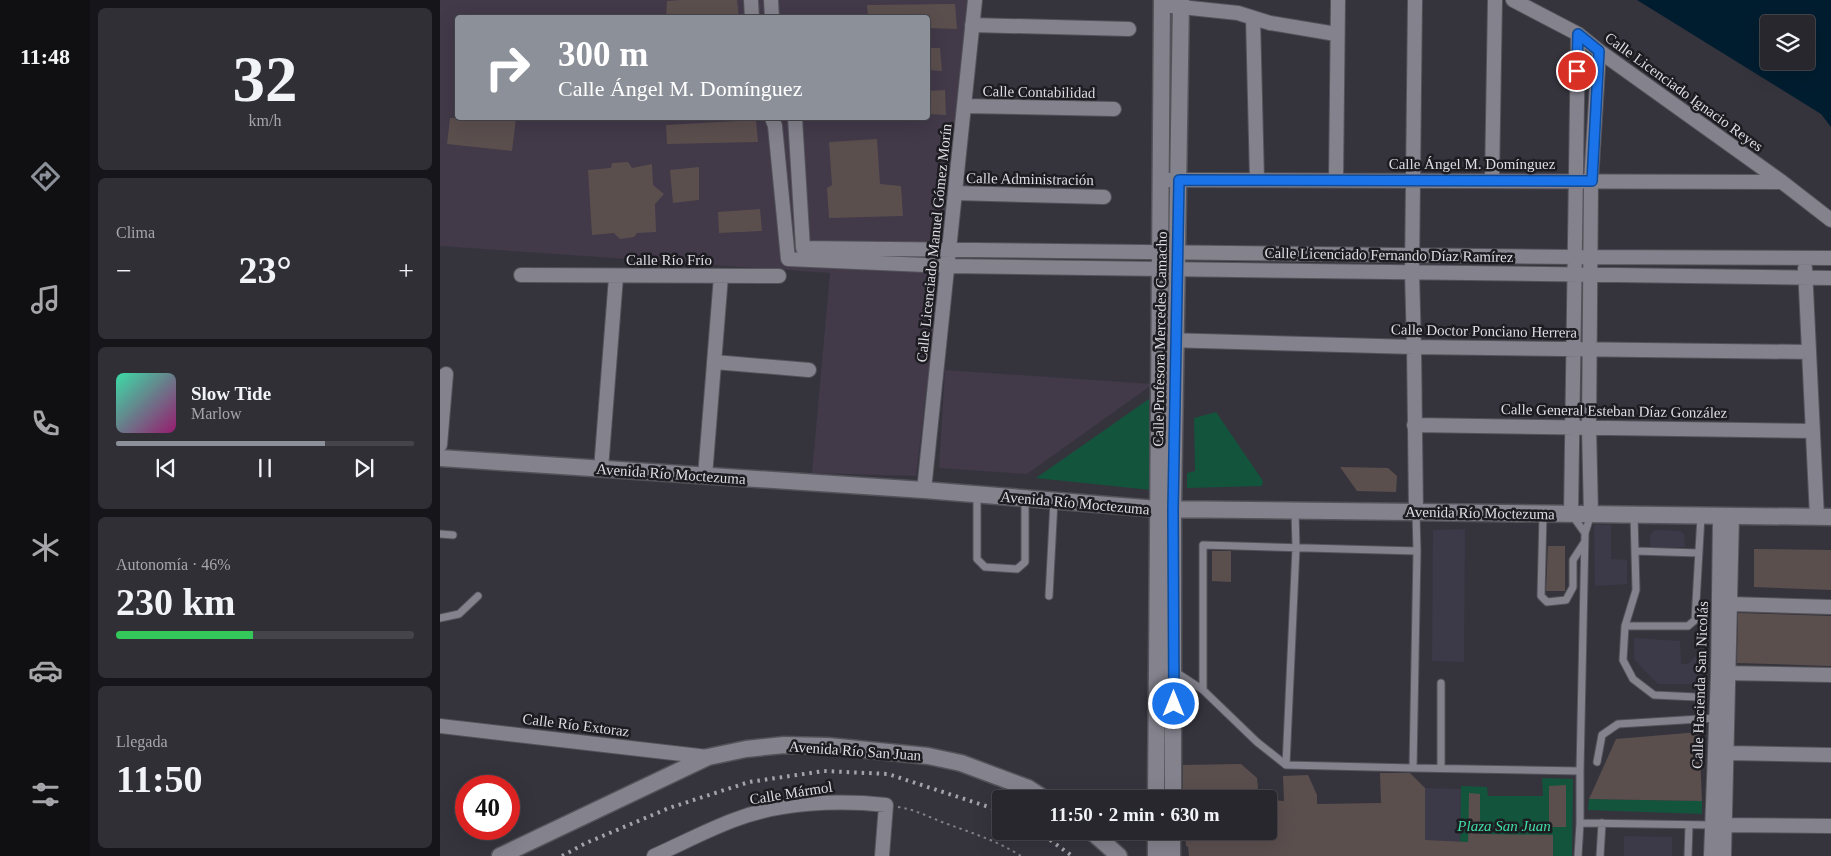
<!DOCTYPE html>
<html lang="es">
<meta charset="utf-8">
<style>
:root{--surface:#28272e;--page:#302f36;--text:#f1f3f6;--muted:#a5a5aa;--line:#44444a;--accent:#8c9099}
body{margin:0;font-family:Georgia,serif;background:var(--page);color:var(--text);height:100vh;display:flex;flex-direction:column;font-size:19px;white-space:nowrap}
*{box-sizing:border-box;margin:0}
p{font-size:16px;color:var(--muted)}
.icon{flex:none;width:28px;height:28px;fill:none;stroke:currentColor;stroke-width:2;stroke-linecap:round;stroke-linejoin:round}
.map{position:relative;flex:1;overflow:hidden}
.side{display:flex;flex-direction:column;gap:8px;padding:8px;background:#161519;width:350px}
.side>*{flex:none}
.hud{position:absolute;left:15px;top:15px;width:475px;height:105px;border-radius:5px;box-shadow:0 5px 20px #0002,0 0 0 1px var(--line);background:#8c9099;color:#fff;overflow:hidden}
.controls{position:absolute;left:1320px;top:15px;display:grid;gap:10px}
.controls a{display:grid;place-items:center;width:55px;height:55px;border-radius:5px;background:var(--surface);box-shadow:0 5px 20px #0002,0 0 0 1px var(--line);font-size:25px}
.speed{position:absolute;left:15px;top:775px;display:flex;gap:10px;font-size:25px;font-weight:700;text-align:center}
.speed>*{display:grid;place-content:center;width:65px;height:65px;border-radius:50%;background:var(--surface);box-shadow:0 5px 20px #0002,0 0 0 1px var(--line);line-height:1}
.speed .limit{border:8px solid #d22;background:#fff;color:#111}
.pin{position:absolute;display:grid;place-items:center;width:42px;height:42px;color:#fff;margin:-21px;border:2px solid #fff;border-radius:50%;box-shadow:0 1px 5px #0007}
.me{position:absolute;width:55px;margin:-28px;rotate:0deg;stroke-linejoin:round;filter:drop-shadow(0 0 4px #0008)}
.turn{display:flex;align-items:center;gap:18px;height:105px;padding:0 20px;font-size:22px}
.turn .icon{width:65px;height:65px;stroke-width:2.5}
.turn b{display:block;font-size:35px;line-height:42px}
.big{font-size:38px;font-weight:700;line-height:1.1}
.side .tile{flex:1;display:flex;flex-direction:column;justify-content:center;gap:8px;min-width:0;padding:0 18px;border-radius:8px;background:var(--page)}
.side .dial{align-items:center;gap:0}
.dial b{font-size:65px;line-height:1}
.song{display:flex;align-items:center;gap:15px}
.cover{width:60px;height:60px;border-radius:8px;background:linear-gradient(135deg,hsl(160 70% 55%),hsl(320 70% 35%))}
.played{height:5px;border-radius:2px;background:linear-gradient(90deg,var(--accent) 70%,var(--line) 70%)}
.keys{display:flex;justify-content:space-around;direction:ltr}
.heat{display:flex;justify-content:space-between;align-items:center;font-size:28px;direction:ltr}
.charge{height:8px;border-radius:4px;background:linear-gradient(90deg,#34c759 46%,var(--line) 0)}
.trip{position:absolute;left:552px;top:790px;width:285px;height:50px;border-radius:5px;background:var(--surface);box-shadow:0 5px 20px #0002,0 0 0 1px var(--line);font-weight:700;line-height:50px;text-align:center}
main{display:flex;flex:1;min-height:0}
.tabs{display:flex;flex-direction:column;width:90px;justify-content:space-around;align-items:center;background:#101012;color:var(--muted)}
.tabs .icon{width:35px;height:35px}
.tabs .current{color:var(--accent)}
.tabs b{font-size:22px;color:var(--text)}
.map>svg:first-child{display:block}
.built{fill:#3c3949}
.education{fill:#423949;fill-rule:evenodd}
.green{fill:#13543c}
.water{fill:#001d2f;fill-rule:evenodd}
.building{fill:#5b4f4e}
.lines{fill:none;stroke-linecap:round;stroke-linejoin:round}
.service-casing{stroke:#535259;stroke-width:9}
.minor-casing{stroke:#535259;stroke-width:16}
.tertiary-casing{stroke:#535259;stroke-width:19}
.path{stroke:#818088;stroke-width:2;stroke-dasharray:2.5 4;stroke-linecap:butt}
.service{stroke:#83828d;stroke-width:7}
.minor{stroke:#83828d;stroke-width:14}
.tertiary{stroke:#83828d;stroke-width:16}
.rail{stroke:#a4a3aa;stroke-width:4;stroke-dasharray:2.5 5;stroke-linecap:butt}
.route-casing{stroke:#114b97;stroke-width:12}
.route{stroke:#1a73e8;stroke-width:9}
.labels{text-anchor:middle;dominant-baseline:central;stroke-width:5;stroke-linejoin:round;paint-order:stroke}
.street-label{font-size:15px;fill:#dddce2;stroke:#1d1c21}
.park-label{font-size:15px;font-style:italic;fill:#3fdea4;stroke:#1d1c21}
</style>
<main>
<nav class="tabs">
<b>11:48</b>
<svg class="icon current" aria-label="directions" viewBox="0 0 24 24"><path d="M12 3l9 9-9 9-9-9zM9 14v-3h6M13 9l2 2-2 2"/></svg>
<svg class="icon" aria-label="music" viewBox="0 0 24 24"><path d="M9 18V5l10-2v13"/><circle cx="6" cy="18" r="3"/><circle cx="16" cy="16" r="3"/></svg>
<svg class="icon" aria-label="phone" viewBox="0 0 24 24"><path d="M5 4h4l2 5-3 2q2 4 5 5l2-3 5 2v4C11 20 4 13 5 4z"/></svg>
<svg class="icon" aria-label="climate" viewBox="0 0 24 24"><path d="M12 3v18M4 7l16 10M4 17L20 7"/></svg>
<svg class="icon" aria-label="car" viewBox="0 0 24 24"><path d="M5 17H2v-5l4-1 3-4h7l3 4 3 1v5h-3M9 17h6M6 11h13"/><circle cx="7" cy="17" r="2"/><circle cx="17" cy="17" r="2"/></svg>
<svg class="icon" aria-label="filters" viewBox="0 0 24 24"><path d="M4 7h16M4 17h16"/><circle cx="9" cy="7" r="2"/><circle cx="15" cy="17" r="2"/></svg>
</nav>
<section class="side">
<div class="tile dial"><b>32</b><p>km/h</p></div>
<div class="tile"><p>Clima</p>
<div class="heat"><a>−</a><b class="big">23°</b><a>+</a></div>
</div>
<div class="tile">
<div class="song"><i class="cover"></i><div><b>Slow Tide</b><p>Marlow</p></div></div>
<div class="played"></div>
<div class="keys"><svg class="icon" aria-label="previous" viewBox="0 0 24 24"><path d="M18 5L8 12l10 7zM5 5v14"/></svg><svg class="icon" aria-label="pause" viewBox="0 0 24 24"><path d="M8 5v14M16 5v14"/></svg><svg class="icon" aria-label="next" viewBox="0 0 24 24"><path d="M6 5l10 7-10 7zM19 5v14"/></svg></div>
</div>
<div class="tile"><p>Autonomía · 46%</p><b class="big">230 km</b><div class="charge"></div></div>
<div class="tile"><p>Llegada</p><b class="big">11:50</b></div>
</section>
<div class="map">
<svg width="1391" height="856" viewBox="0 0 1391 856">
<rect width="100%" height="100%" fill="#35343d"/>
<path class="built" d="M1154 525H1171V559L1187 560V584L1155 586Z
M1025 529 1024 662 992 661 993 530Z
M1214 530 1240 531 1244 534 1245 547H1210V535Z
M1194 638 1240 641 1241 664H1248L1266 646 1265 684H1218L1202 668 1194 659Z
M985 788 1021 789 1020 842 985 840Z
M1184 836 1232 837V856H1184Z"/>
<path class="education" d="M0 0H534L476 476 372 473 390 273 0 246ZM18 18H488V118H18Z
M505 370 713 384 587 474 499 468Z"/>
<path class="green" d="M709 399 711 490 596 478Z
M776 412 823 481 822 486 747 488V473L755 471 754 418Z
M1102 778 1133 779 1132 856H1020L1021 786 1047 787 1048 796H1103Z
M1149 799 1262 801V814L1148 810Z"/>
<path class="water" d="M1197 0H1391V127L1381 114ZM1329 24H1366V61H1329Z"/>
<path class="building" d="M241 0H297L299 18H226L227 1Z
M515 4 517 29 488 28V18H428L427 5Z
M488 48H500L502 71 488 70Z
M505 90 506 115 488 114V91Z
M10 118H76L72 151 7 144Z
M316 120 318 142 227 144 226 125Z
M437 139 440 184 461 186 463 216 389 218 387 188 392 185 389 142Z
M188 162 192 168 212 164 213 185 224 194 215 204 216 232 197 233 194 237 180 239 174 233 152 235 148 170 171 168 172 163Z
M259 167V200L233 203 230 170Z
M320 209 322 231 279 233 278 212Z
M900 467 948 468 957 476 956 492 917 491Z
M1108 546H1125V591H1106Z
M1314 549 1391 550V590L1314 587Z
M772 551H791V582L772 581Z
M1298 613 1391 616V666L1297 663Z
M1259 732 1262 801 1149 799 1176 739Z
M801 764 817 778 819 799H743V765Z
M940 773H970L985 788V840L1028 842 1029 793 1040 794V834L1113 835V856H749L748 847 746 846 745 831H829V800L844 801 843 776 868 775 877 795V804L941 803Z
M1126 785V827H1109V786Z"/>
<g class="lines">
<g class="service-casing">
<path id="service" d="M537 495V559L545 567 577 569 585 562V499
M976 513 977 551 973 768 1140 771 1145 533 1151 514
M1103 514 1101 596 1107 602 1126 600 1133 587V560L1144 543
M1132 515 1145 533
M1194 515 1196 590 1185 626 1183 660 1193 679 1214 695 1257 697
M0 534 13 535
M1195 551 1259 553
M609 596 614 501
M0 618 19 614 38 596
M1185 626H1248L1255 620 1261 516
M734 671 763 690 817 742 846 765 973 768
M1001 683V768
M763 690V545L977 551
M1157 762 1162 735 1178 724 1276 718
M846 765 856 548 855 511
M1140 771V823L1272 825
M1138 856 1140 823
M1160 856 1162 823
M1248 856 1249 825"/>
</g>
<g class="minor-casing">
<path id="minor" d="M311 0 312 18
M331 0 332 18
M975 0 972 272 974 347 976 512
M1073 0 1138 34 1159 51 1342 182 1391 220
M722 5 798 13 830 23 896 34
M813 18 817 180
M532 25 689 29
M524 106 674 109
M332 118 335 126 348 259 508 266 1391 278
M355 118 363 248 1135 257 1391 258
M722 180 1342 182
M896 180 898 0
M1052 181 1055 0
M515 193 664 197
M1365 268 1377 517
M81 275 339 276
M726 340 974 347 1369 352
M274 362 369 370
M974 425 1373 431
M0 445 6 374
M161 469 176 277
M265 476 281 276
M484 490 535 0
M1131 514 1138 34
M1151 514 1149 427 1151 181 1159 51
M1291 604 1391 607
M1282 673 1391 675
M0 726 268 757
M1287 753 1391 755
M1278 825 1391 826
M214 856C241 844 267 830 294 820 340 802 398 800 446 805L442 856
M1271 856 1278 674 1280 516
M1284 856 1292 516"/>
</g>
<g class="tertiary-casing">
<path id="tertiary" d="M0 458 484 490 718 509 1391 517
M716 799 722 0
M733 799V510L741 0
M651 831 679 856
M716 831V856
M60 856 268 757 306 749 344 745 388 746 488 756 521 763 588 788 605 799
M732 856V831"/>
</g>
<path class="path" d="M458 807C473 809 487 816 502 822 529 832 556 840 581 856"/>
<use href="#service" class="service"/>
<use href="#minor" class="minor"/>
<use href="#tertiary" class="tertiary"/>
<path class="rail" d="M598 831 632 856
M122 856 146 843 229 808 309 782 384 771 448 774 561 811"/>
</g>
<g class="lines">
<g class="route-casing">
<path id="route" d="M734 704 733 510 739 180 1152 181 1159 51 1138 34 1137 71"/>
</g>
<use href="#route" class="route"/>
</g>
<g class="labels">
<g class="street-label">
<text transform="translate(599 92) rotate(1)">Calle Contabilidad</text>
<text transform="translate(1244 92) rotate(36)">Calle Licenciado Ignacio Reyes</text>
<text x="1032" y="164">Calle Ángel M. Domínguez</text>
<text transform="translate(590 179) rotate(1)">Calle Administración</text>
<text transform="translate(494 243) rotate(-84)">Calle Licenciado Manuel Gómez Morín</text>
<text transform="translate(949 255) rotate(1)">Calle Licenciado Fernando Díaz Ramírez</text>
<text x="229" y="260">Calle Río Frío</text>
<text transform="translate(1044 331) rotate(1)">Calle Doctor Ponciano Herrera</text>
<text transform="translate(720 339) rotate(-89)">Calle Profesora Mercedes Camacho</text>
<text transform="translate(1174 411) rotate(1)">Calle General Esteban Díaz González</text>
<text transform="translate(231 474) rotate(4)">Avenida Río Moctezuma</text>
<text transform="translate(635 503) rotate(5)">Avenida Río Moctezuma</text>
<text transform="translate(1040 513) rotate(1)">Avenida Río Moctezuma</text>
<text transform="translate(1260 685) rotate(-88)">Calle Hacienda San Nicolás</text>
<text transform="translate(136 725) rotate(7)">Calle Río Extoraz</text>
<text transform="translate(415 751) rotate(4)">Avenida Río San Juan</text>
<text transform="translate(351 793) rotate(-9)">Calle Mármol</text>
</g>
<g class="park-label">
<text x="1064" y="826">Plaza San Juan</text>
</g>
</g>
</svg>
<div class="controls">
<a><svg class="icon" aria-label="layers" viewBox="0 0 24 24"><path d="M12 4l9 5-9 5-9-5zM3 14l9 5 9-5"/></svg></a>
</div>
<div class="speed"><div class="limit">40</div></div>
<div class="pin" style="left:1137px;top:71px;background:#d93025"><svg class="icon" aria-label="arrive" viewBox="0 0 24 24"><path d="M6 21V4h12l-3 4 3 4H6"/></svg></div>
<svg class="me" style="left:734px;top:704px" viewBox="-20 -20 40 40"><circle r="17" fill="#1a73e8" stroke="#fff" stroke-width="3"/><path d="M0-11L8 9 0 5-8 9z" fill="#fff"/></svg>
<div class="trip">11:50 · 2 min · 630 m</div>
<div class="hud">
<div class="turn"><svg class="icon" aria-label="right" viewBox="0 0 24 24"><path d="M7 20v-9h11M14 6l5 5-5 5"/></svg><div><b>300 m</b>Calle Ángel M. Domínguez</div></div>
</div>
</div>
</main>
